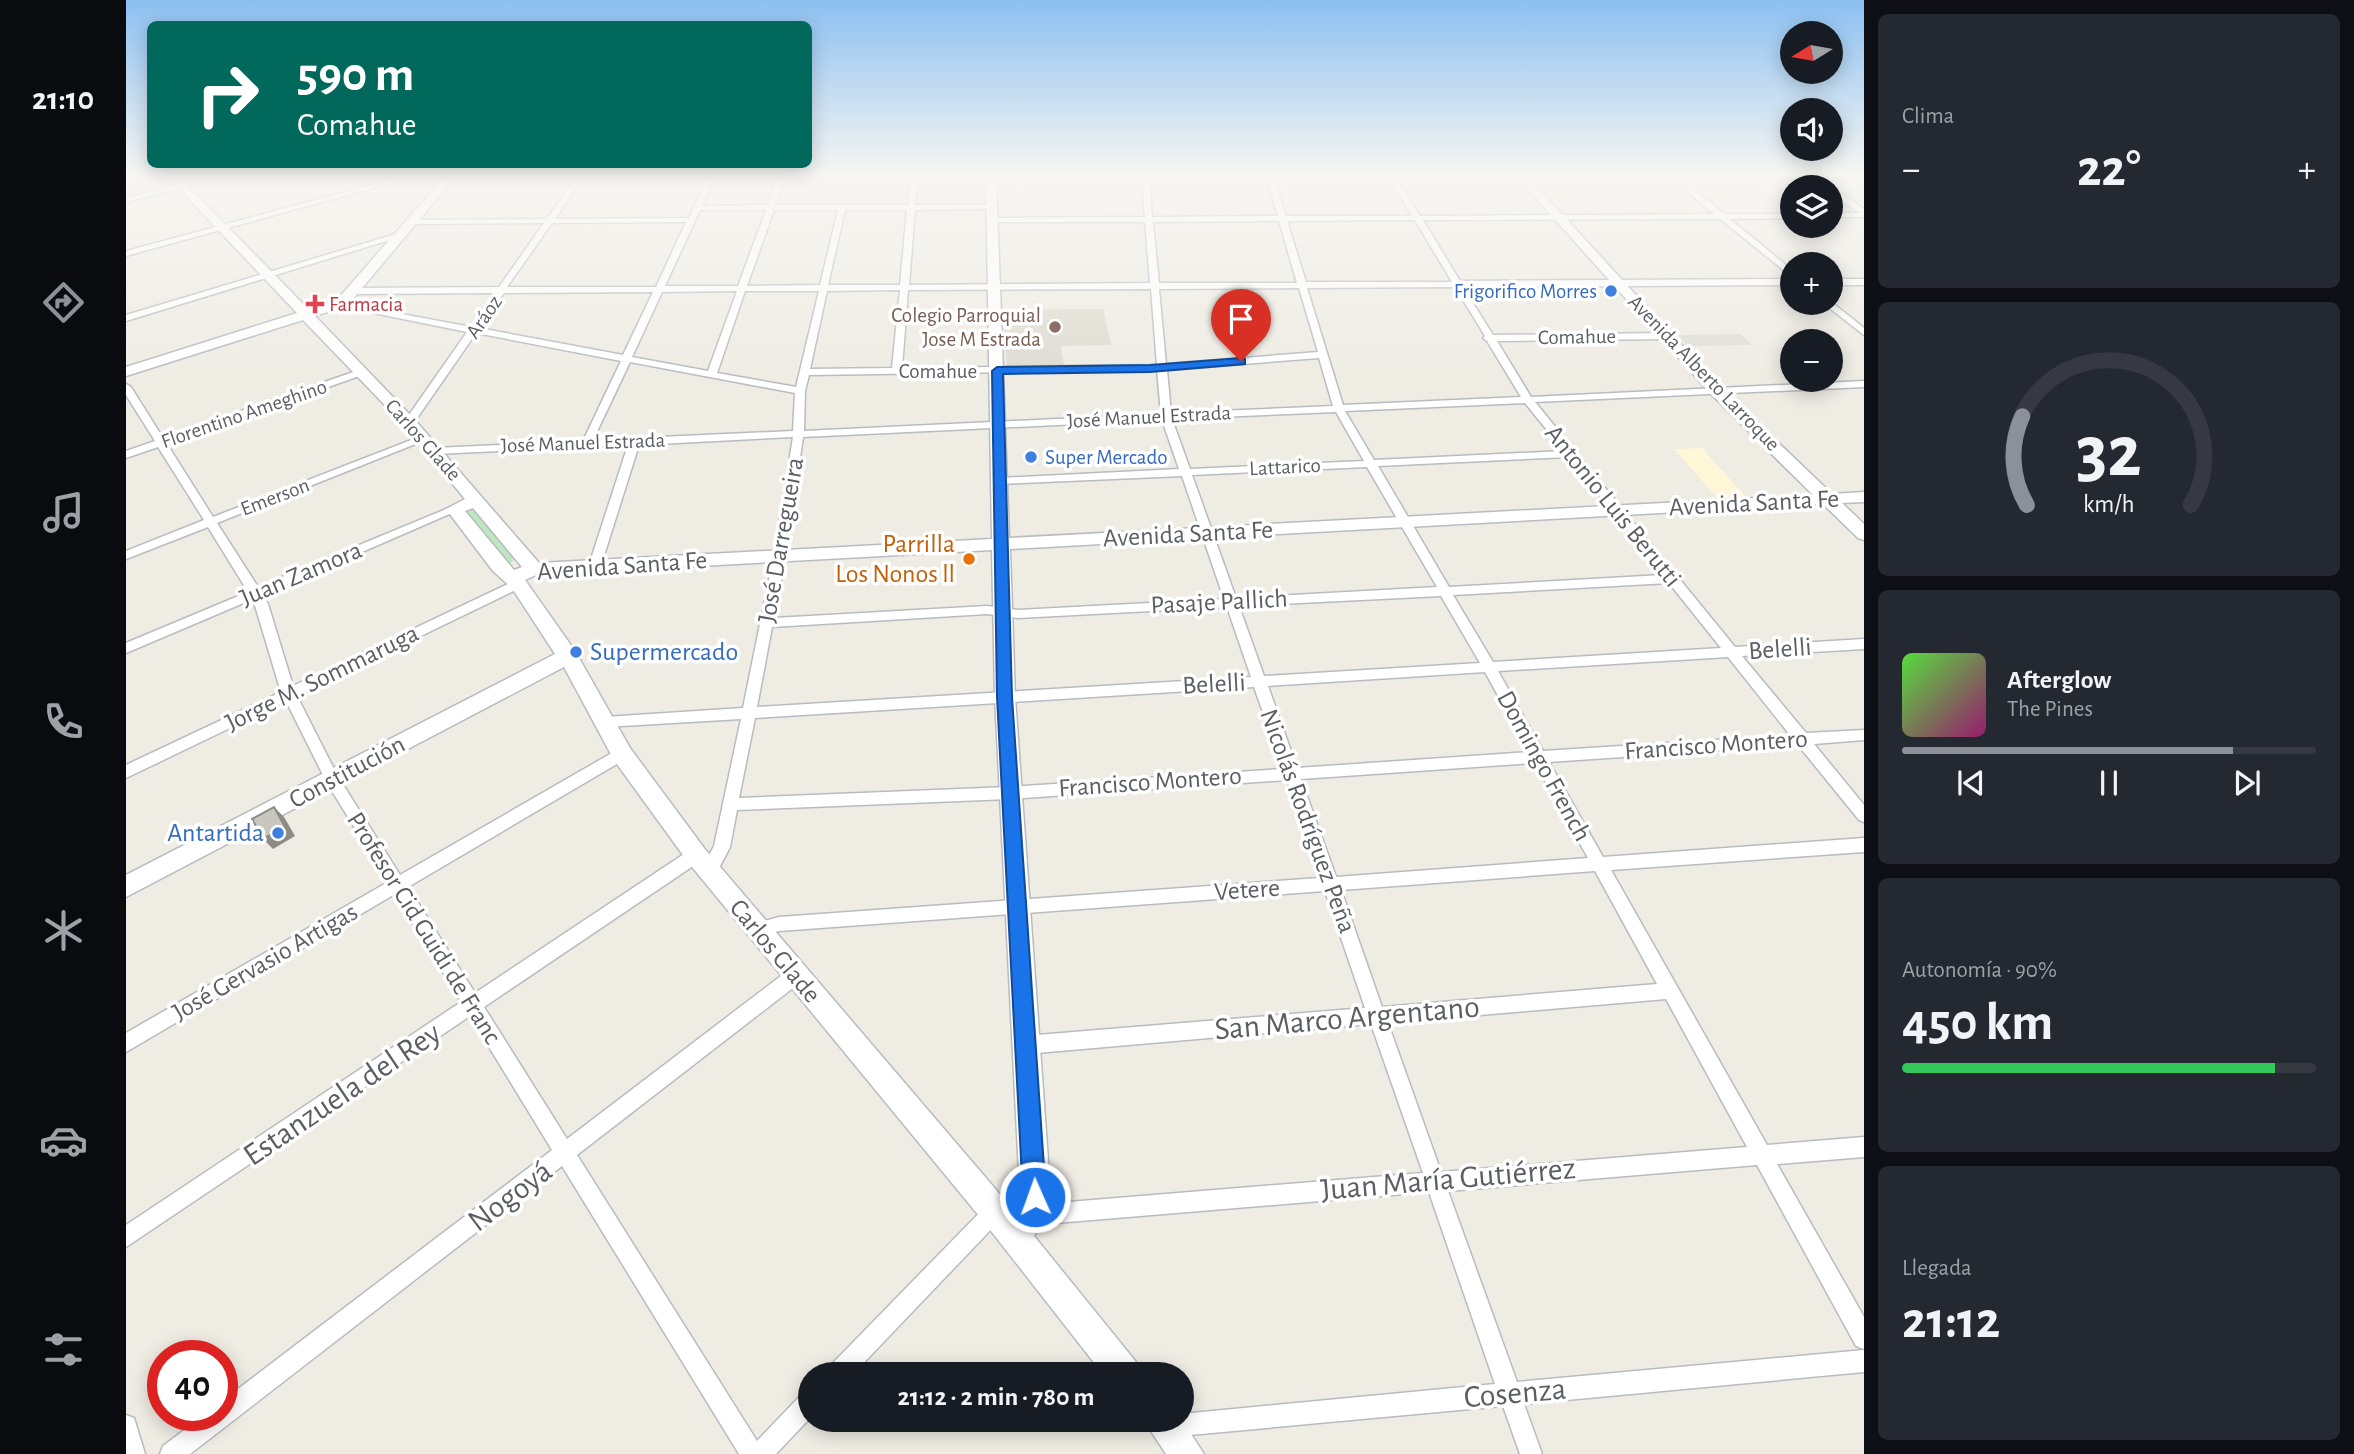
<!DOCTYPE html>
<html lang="es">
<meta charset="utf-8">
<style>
:root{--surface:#171b24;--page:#242831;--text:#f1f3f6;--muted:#9ea1a6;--line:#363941;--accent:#8c9099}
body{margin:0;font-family:"Alegreya Sans",sans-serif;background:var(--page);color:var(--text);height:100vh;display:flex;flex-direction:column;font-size:26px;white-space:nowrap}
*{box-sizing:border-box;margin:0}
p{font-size:23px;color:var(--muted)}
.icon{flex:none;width:38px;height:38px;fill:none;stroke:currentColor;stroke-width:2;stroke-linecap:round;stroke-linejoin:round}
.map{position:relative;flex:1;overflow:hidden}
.side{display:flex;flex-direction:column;gap:14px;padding:14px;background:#0d0f14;width:490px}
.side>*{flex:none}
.guide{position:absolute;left:21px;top:21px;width:665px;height:147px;border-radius:10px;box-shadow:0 4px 18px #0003;background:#00695c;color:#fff;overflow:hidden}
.needle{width:46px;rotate:259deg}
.buttons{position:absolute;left:1654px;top:21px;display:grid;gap:14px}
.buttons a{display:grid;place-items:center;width:63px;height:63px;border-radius:50%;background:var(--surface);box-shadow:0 4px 18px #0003;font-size:35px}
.speed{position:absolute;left:21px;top:1340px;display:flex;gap:14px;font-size:35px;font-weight:700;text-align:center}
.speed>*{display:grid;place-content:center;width:91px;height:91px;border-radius:50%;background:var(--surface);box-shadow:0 4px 18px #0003;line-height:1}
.speed .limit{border:10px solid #d22;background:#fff;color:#111}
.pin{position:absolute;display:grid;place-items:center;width:60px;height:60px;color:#fff;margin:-72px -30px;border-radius:50% 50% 50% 0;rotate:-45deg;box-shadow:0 0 7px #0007}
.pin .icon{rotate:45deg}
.me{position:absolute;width:77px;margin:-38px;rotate:358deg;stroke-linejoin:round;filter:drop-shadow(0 0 5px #0008)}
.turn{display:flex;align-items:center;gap:24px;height:147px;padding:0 35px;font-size:32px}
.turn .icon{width:91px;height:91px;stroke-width:2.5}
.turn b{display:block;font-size:49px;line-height:60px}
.big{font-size:52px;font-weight:700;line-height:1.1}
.side .card{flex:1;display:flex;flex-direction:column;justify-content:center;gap:10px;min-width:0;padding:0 24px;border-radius:10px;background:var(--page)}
.side .dial{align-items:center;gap:0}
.dial svg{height:182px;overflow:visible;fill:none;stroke:var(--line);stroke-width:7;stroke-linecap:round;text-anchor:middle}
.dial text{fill:var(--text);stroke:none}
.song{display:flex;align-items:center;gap:21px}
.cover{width:84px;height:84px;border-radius:10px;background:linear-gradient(135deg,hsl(110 70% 55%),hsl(320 70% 35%))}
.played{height:7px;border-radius:4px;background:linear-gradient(90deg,var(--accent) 80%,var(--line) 80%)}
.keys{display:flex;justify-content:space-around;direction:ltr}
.heat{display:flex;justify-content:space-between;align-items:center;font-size:38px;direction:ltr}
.charge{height:10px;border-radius:5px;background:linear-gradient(90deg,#34c759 90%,var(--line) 0)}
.trip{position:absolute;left:672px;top:1362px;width:396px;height:70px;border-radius:35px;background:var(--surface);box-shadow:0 4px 18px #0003;font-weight:700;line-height:70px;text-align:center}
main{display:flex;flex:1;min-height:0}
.dock{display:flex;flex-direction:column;width:126px;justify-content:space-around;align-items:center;background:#090b0e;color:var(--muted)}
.dock .icon{width:49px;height:49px}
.dock .on{color:var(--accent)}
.dock b{font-size:32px;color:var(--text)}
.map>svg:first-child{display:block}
.commercial{fill:#fff7d7}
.industrial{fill:#dfded7}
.education{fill:#dedbd1}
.green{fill:#bee7c0}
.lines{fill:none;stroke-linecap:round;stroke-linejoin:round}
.street-casing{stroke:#b8bbc0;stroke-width:3}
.secondary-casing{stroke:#b8bcc2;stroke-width:3}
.street{fill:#fff;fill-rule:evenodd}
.secondary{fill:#fff;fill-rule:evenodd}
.shaded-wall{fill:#8d8b86}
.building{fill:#c9c6c0;stroke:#8d8b86;stroke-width:2}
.route{fill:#1a73e8;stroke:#114b97;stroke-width:2}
.shop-dot{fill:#3f7fe0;stroke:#fff;stroke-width:2.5}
.health-dot{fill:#e0444e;stroke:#fff;stroke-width:2.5}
.education-dot{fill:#8d6e63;stroke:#fff;stroke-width:2.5}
.food-dot{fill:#e8710a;stroke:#fff;stroke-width:2.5}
.labels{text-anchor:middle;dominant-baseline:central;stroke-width:7;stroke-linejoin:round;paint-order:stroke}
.far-shop-label{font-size:21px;fill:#366cbe;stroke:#fff;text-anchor:end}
.far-health-label{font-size:21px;fill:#be3a42;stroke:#fff;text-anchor:start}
.far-education-label{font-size:21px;fill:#785e54;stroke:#fff;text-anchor:end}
.far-street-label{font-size:21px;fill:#5b5f64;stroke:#fff}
.street-label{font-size:26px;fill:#5b5f64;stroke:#fff}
.food-label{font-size:26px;fill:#c56008;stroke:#fff;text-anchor:end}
.shop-label{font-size:26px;fill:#366cbe;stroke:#fff;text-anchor:start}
.near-street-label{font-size:32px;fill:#5b5f64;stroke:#fff}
</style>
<main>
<nav class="dock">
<b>21:10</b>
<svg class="icon on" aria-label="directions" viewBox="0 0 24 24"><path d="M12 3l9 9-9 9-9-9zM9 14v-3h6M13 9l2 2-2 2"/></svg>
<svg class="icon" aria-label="music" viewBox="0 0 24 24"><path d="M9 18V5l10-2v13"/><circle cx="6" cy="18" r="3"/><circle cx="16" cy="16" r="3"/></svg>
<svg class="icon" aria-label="phone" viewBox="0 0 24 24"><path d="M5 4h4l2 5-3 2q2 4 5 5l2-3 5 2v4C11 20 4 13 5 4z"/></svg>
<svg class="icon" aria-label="climate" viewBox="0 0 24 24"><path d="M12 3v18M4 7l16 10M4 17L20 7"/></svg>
<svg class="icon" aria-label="car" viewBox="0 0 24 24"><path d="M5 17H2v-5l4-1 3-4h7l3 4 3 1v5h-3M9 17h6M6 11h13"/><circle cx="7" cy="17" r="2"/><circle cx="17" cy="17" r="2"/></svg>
<svg class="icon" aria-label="filters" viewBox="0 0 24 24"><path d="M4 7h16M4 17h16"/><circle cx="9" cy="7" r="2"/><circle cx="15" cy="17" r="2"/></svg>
</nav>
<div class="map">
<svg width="1738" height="1454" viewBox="0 0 1738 1454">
<rect width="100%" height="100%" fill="#eeece3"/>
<path class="commercial" d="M1576 448 1620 497 1592 499 1548 449Z"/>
<path class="industrial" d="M1615 334 1626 345 1562 346 1552 335Z"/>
<path class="education" d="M977 309 985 345 935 346 938 366 881 367 876 310Z"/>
<path class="green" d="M344 510 352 511 391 558 382 565 339 513Z"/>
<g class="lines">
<g class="street-casing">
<path id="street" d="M87 176H100L0 202V198Z
M279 176H291L0 256V251Z
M451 176H459L429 219 563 218 582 176H590L576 206 642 205 652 176H792L789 205H869L870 207 866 209 789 210 783 285 1024 283 1019 222H866L862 220 866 218 1019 217 1015 176H1023L1026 217 1152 216 1140 176H1148L1160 216H1286L1262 176H1270L1294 216 1588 214 1543 176H1551L1598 214H1666V218L1604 219 1666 270V277L1594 219 1297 220 1334 281 1666 279V285L1337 287 1367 335 1540 333 1545 336 1540 339 1371 341 1405 397 1738 381V387L1409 402 1609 647 1738 639V649L1616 656 1680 733 1738 730V740L1688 744 1738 805V822L1733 820 1672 745 1423 762 1477 857 1738 838V852L1485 870 1641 1145 1738 1137V1157L1651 1164 1738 1317V1349L1730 1346 1631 1165 1322 1191 1391 1382 1738 1350V1372L1398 1404 1416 1454H1394L1377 1406 1042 1437 1034 1434 1031 1426 1034 1419H1055V1414L1369 1384 1303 1192 906 1225 899 1222 896 1215 899 1208 906 1205 1297 1173 1245 1024 899 1054 893 1051 890 1045 893 1039 899 1036 1239 1008 1199 891 653 931 631 937 625 935 623 930 625 925 653 917 1194 878 1161 780 883 799 611 810 604 847 589 876 583 878 577 876 575 871 588 846 615 719 479 727 474 726 472 722 474 718 479 717 617 708 648 555 667 437 513 445 475 565 473 568H465L463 565 502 445 309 454 304 451 309 448 457 441 495 361 350 333 287 424 283 425 278 422 341 332 208 305 212 302 345 327 369 293 228 294 224 291 228 288 373 287 418 223 287 224H284V220L421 219ZM784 180 782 205H649L658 181ZM574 210H640L612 286H539ZM648 210H712L694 285 621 286ZM719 210H781L774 285H702ZM1289 220 1326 282H1180L1161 221ZM1153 221 1171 283H1033L1027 222ZM560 222 530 287H381L426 223ZM1329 287 1359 336 1357 338 1361 341 1395 397 1217 405 1181 288ZM1173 288 1192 352 1040 364 1033 289ZM1025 289 1031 365 776 368 782 290ZM774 290 766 368 684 369 701 291ZM611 291 582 371 506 357 536 292ZM619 291H693L670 387 591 373ZM527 292 497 355 353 328 378 293ZM1193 358 1207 406 1045 413 1041 370ZM504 362 669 393 667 431 467 440ZM1031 370 1035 414 678 431 679 391 683 375ZM1399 403 1438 451 1248 460 1219 411ZM1210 412 1238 461 1064 469 1046 419ZM1036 420 1053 469 873 478 868 481 873 484 1056 476 1098 599 892 610 861 606 648 618 660 555 677 437ZM1443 457 1537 575 1323 587 1252 466ZM1241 467 1311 587 1110 598 1066 475ZM1543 583 1595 648 1367 662 1327 595ZM1315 596 1354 663 1138 676 1113 606ZM1101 607 1125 677 631 707 646 627 861 614 892 618ZM1602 657 1664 735 1417 751 1372 671ZM1359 672 1403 752 1171 768 1142 686ZM1128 687 1157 769 883 787 613 798 629 718ZM1409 763 1462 858 1210 877 1175 779ZM1469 871 1531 984 1256 1007 1215 890ZM1540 999 1621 1147 1315 1172 1262 1023Z
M1681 176H1690L1738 209V217H1704V213H1734L1704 193V187H1697Z
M273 233 280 235 0 321V315Z
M1704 279H1738V285H1704Z
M1704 301 1738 328V335L1697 303Z
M236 369 239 370V374L41 444 87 517 293 437 297 436 302 439 91 523 132 587 325 507H333L335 509 137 595 142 604 167 686 388 581 392 580 398 584 396 587 171 696 211 775 274 875 491 750H501L503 754 501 758 282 887 349 993 564 850 570 848 576 850 578 855 576 860 358 1007 441 1139 664 969 670 967 676 969 679 975 676 981 451 1155 631 1441 676 1394 684 1391V1418L650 1454H613L436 1166 64 1454H34L37 1446 77 1416H96V1401L426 1150 344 1016 0 1247V1225L335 1002 269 894 0 1052V1033L262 882 201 783 160 701 0 778V765L155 692 127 599 0 653V643L122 592 82 527 0 559V551L78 520 32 447 0 458V451L29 441 0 395V384L5 387 37 438Z
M869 1201 876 1204 879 1211 876 1218 727 1374H701L704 1366 862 1204Z
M0 1415 8 1418 19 1454H0Z"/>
</g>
<g class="secondary-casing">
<path id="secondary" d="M41 176H52L182 309 211 300 319 176H330L221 306 189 316 288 419 413 563 866 539 860 176H870L883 538 1687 495 1585 394 1390 176H1401L1595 388 1706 494 1738 492V502L1716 503 1738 524V540L1732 538 1697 504 884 549 889 697 923 1174 921 1215 908 1236 1010 1362 1014 1374H977L858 1222 562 862 488 760 438 667 0 897V875L429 654 386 588 367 571 320 509 339 499 278 425 177 320 0 376V367L171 313ZM347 508 396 567 388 570 339 511ZM866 550 869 697 893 1174 889 1212 578 848 504 748 449 651 399 580 410 575Z
M1017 1419H1055L1078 1454H1040Z"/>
</g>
<use href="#street" class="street"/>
<use href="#secondary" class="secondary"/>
</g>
<path class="shaded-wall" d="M148 807 158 817 169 836 147 849 137 839Z"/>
<path class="building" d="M148 807 159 827 137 839 126 819Z"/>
<linearGradient id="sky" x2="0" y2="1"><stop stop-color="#8cc0f1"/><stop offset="0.46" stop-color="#f7f6f2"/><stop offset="1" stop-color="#f7f6f2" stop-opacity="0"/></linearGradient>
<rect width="1738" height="379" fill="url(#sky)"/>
<path class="route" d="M1115 358 1119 359V364L1024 372 877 374 886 697 920 1197 917 1205 909 1208 901 1205 897 1197 871 697 866 371 871 367 1024 365Z"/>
<g class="shop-dot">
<circle cx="1485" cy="291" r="7"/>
<circle cx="905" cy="457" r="7"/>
<circle cx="450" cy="652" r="7"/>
<circle cx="152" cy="833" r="7"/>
</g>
<path class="health-dot" d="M185.5 293.5h7v7h7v7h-7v7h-7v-7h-7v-7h7z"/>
<circle class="education-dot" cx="929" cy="327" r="7"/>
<circle class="food-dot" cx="843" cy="559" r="7"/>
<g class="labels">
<g class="far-shop-label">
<text x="1471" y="291">Frigorifico Morres</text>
<text x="919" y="457" text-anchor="start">Super Mercado</text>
</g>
<g class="far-health-label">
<text x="203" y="304">Farmacia</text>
</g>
<g class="far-education-label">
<text x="915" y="315">Colegio Parroquial<tspan x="915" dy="24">Jose M Estrada</tspan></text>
</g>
<g class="far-street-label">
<text transform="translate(358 317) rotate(-55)">Aráoz</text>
<text transform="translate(1451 337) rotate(-1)">Comahue</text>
<text x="812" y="371">Comahue</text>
<text transform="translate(1578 373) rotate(46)">Avenida Alberto Larroque</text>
<text transform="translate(118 414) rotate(-19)">Florentino Ameghino</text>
<text transform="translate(1023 417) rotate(-3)">José Manuel Estrada</text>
<text transform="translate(297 440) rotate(48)">Carlos Glade</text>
<text transform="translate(457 443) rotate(-2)">José Manuel Estrada</text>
<text transform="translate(1159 467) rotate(-3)">Lattarico</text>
<text transform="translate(149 497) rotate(-21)">Emerson</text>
</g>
<g class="street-label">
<text transform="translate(1628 503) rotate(-3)">Avenida Santa Fe</text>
<text transform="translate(1487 506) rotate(51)">Antonio Luis Berutti</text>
<text transform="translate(1062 534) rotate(-3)">Avenida Santa Fe</text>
<text transform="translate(655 540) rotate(-80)">José Darregueira</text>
<text transform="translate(496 566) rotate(-4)">Avenida Santa Fe</text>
<text transform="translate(175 574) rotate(-23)">Juan Zamora</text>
<text transform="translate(1093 602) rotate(-3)">Pasaje Pallich</text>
<text transform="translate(1654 649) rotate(-4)">Belelli</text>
<text transform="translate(196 678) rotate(-26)">Jorge M. Sommaruga</text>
<text transform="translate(1088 684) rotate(-3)">Belelli</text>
<text transform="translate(1590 745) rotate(-4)">Francisco Montero</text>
<text transform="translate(1418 766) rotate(61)">Domingo French</text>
<text transform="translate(221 772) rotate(-28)">Constitución</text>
<text transform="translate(1024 782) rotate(-4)">Francisco Montero</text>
<text transform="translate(1182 821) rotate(70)">Nicolás Rodríguez Peña</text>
<text transform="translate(1121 890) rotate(-4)">Vetere</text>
<text transform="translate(298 928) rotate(58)">Profesor Cid Guidi de Franc</text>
<text transform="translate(649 951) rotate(50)">Carlos Glade</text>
<text transform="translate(139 962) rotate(-30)">José Gervasio Artigas</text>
</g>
<g class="food-label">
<text x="829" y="544">Parrilla<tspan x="829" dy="30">Los Nonos ll</tspan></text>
</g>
<g class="shop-label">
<text x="464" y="652">Supermercado</text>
<text x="138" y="833" text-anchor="end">Antartida</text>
</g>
<g class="near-street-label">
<text transform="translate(1221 1018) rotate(-5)">San Marco Argentano</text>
<text transform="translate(216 1094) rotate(-34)">Estanzuela del Rey</text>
<text transform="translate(1322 1179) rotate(-5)">Juan María Gutiérrez</text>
<text transform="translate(384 1196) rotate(-37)">Nogoyá</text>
<text transform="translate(1389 1393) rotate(-5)">Cosenza</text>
</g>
</g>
</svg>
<div class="buttons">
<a><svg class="needle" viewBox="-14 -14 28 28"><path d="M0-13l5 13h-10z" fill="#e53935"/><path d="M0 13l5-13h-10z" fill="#9ea1a6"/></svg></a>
<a><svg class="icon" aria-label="sound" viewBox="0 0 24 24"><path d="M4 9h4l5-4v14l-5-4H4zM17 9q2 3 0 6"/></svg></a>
<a><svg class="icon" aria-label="layers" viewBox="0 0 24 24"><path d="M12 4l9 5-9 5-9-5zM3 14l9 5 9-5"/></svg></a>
<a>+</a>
<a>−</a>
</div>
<div class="speed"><div class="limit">40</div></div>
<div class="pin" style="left:1115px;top:361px;background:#d93025"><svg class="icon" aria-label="arrive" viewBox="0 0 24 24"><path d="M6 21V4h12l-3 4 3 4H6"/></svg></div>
<svg class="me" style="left:909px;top:1197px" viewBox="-20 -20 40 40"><circle r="17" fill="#1a73e8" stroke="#fff" stroke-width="3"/><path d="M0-11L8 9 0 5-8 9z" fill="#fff"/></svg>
<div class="trip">21:12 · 2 min · 780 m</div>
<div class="guide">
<div class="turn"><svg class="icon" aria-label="right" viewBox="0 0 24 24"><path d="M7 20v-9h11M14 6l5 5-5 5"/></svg><div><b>590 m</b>Comahue</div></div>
</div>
</div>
<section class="side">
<div class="card"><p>Clima</p>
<div class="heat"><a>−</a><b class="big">22°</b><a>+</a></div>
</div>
<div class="card dial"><svg viewBox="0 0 100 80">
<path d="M14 69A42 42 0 1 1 86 69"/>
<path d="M14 69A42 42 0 0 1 12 30" stroke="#8c9099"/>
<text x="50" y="56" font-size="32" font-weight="700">32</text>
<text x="50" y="72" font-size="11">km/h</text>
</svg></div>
<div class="card">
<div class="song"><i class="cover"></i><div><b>Afterglow</b><p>The Pines</p></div></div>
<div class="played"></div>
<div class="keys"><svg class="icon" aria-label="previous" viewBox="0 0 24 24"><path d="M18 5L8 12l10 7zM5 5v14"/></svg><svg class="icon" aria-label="pause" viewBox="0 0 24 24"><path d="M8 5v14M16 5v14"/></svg><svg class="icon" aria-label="next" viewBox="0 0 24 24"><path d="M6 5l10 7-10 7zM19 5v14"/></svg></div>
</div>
<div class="card"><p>Autonomía · 90%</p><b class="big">450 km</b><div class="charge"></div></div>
<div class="card"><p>Llegada</p><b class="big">21:12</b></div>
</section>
</main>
